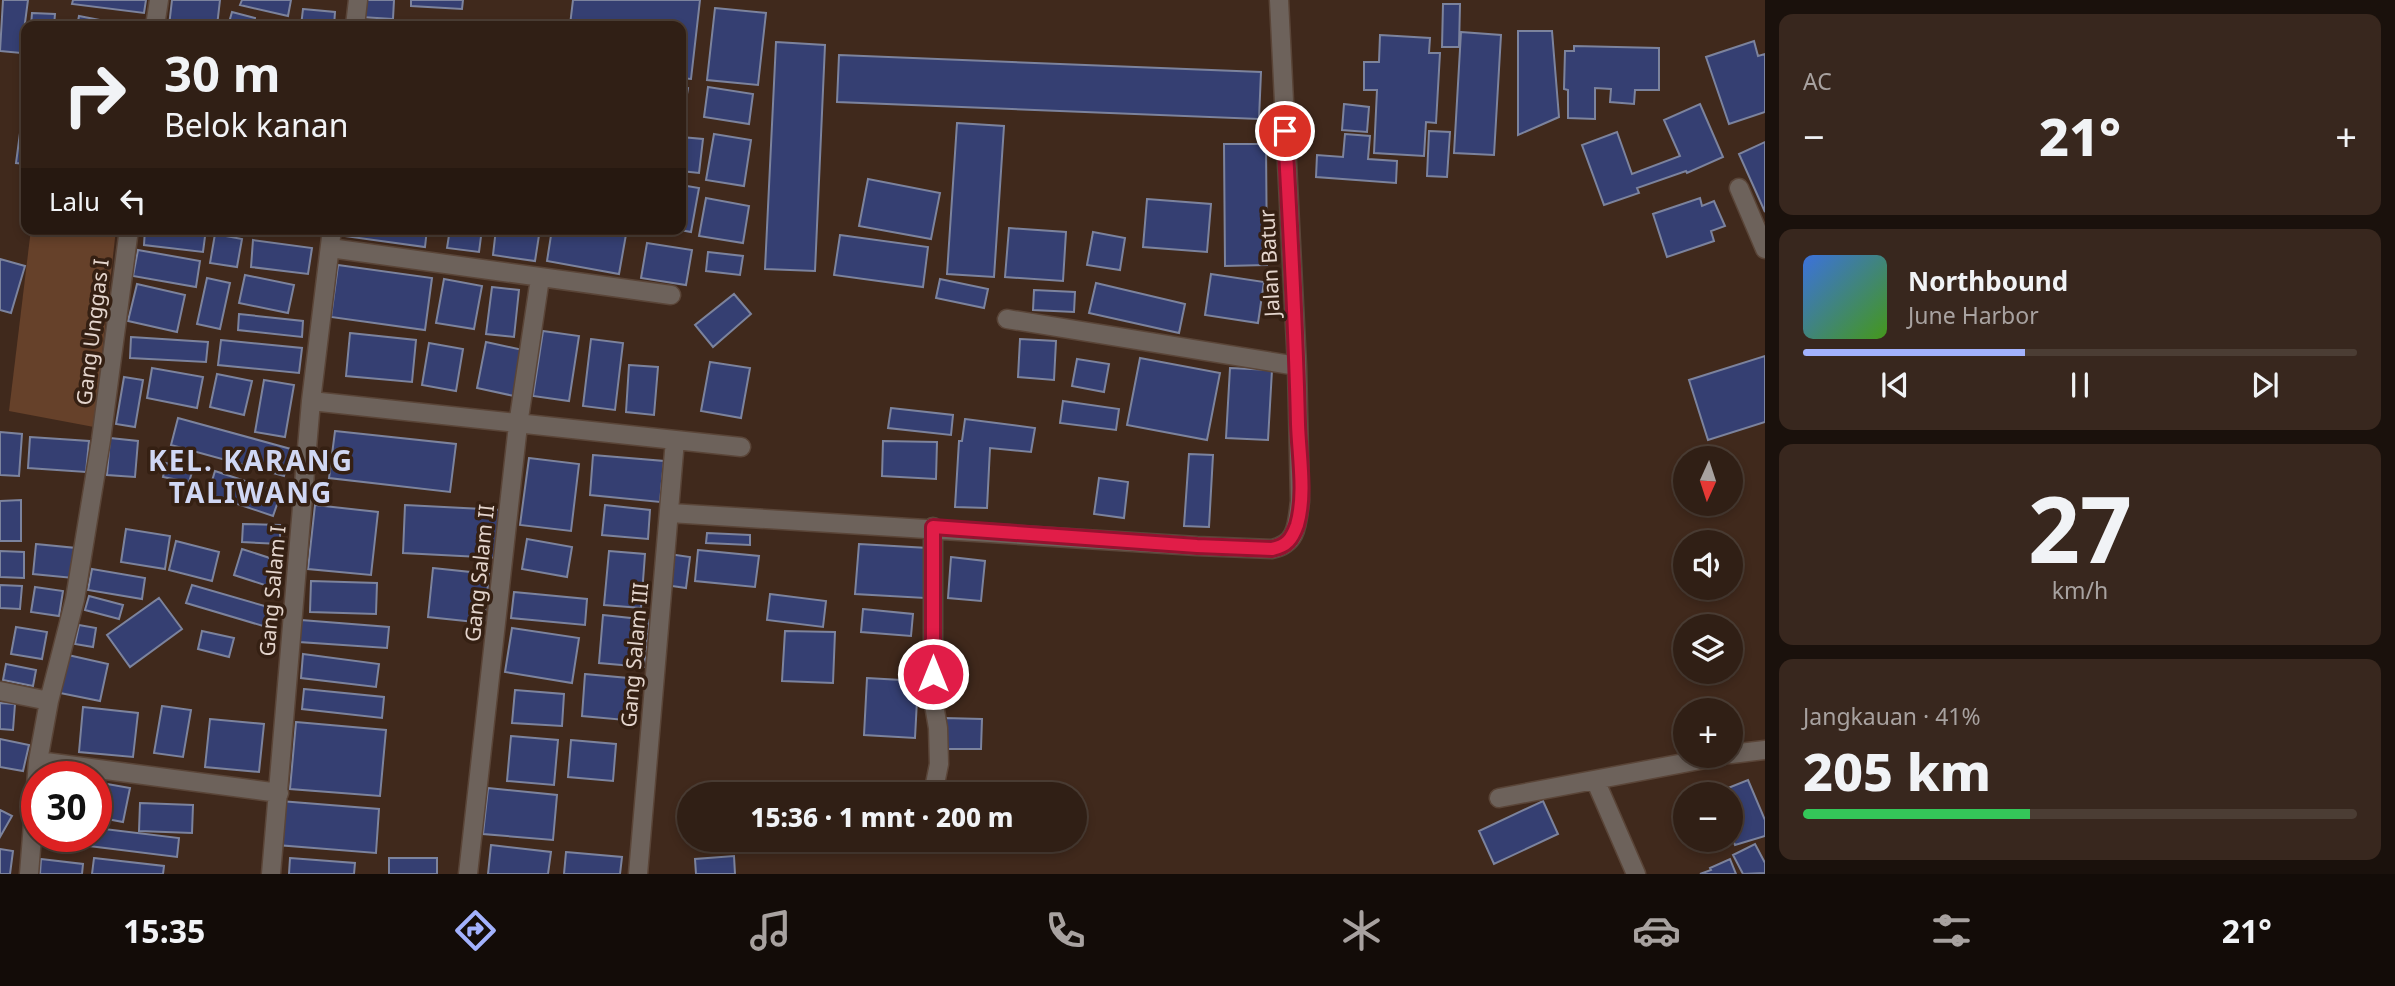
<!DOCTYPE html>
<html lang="id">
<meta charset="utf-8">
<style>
:root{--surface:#301f15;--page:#38271e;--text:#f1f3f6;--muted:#a8a2a0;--line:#4b3d34;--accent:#a2b2fd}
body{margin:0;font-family:"Noto Sans",sans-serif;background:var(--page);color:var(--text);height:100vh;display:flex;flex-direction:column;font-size:26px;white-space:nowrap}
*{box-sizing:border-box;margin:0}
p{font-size:23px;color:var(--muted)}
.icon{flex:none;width:38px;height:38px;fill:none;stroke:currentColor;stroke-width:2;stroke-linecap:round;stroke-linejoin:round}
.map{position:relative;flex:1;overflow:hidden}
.drawer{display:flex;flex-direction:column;gap:14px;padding:14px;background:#1a110c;width:630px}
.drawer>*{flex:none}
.hud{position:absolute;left:21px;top:21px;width:665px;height:214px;border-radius:14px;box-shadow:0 4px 10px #0003,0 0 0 2px var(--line);background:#301f15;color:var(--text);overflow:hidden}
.needle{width:46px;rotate:183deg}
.fabs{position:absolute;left:1673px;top:446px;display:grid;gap:14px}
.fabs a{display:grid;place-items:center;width:70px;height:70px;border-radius:50%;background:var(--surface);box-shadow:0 4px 10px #0003,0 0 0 2px var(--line);font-size:35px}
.speed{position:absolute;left:21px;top:761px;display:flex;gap:14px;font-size:35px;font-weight:700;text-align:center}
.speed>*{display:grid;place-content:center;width:91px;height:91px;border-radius:50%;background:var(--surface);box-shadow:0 4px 10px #0003,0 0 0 2px var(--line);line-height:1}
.speed .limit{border:10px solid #d22;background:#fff;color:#111}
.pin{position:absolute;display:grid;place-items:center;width:60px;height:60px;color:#fff;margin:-30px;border:4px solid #fff;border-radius:50%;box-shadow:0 2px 7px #0007}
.me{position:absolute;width:77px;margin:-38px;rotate:0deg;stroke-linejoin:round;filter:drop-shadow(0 0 5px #0008)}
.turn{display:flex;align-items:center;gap:24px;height:147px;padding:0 28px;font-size:32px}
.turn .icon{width:91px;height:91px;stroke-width:2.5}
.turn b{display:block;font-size:49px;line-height:60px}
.then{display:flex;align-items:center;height:66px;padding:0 28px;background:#0003;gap:14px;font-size:26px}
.big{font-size:52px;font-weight:800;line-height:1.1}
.drawer .tile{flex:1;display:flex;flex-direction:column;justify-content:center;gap:10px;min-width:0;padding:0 24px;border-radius:14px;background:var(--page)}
.drawer .dial{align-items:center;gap:0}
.dial b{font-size:91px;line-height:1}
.song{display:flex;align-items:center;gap:21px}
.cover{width:84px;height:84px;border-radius:10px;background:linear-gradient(135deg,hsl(220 70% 55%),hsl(100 70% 35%))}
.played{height:7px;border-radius:4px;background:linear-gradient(90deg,var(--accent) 40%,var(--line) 40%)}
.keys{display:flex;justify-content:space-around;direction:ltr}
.heat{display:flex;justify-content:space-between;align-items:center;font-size:38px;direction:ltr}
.charge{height:10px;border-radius:5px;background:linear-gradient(90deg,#34c759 41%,var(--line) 0)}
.trip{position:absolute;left:677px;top:782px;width:410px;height:70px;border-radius:35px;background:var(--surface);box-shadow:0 4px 10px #0003,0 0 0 2px var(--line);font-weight:800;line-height:70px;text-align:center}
.dock{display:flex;height:112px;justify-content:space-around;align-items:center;background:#130c08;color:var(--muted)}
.dock .icon{width:49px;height:49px}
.dock .active{color:var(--accent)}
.dock b{font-size:32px;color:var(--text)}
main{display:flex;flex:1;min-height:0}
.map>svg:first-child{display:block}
.green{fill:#66412a}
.building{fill:#353f72;stroke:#7c839d;stroke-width:2}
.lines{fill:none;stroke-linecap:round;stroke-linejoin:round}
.street-casing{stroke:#5a4538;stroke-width:21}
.street{stroke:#6d625b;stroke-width:18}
.route-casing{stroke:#92132f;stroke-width:18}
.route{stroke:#e11d48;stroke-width:12}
.labels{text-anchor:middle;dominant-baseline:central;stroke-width:7;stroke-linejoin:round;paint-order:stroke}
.street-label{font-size:21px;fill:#e4d5cd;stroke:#352013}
.district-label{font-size:28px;font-weight:bold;letter-spacing:2px;fill:#d0d7f4;stroke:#352013}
</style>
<main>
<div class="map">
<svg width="1765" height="874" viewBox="0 0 1765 874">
<rect width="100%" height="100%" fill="#40291c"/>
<path class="green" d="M31 229H116L94 427 9 411Z"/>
<path class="building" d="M3 0H28L21 53 0 51Z
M73 0H146L144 13 72 4Z
M172 0H220L217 26H169Z
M242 0H291L288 16 240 5Z
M361 0H394L393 19 361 17Z
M411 0H463L462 9 411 6Z
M573 0H700L691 79 681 78V26L570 25Z
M1443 4H1460L1459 47H1442Z
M715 8 766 13 758 85 707 80Z
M303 9 335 12 334 26H301Z
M232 12 255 18 254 26H228Z
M32 13 55 14 54 26H31Z
M79 16 131 26H77Z
M1518 31H1552L1559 117 1518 135Z
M1461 32 1501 35 1494 155 1454 153Z
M1380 35 1430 38 1429 53H1440L1436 123 1426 122 1424 156 1374 153 1377 90H1364V62H1379Z
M1754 41 1758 56 1765 54V112L1729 124 1706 57Z
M776 42 825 45 815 271 765 269Z
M1574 46 1659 48V90H1635L1634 104 1610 102 1611 89 1595 88V119L1568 118V90L1564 89 1565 51H1574Z
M839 55 1261 72 1259 119 837 102Z
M681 87 688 88 683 119H681Z
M708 87 753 94 749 124 704 117Z
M26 88V164L16 163Z
M1344 104 1369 107 1367 132 1342 130Z
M1700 104 1723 157 1687 173 1686 171 1637 188 1639 193 1604 205 1582 145 1617 132 1632 174 1680 156 1664 120Z
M957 123 1004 126 994 277 947 274Z
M1429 131 1450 132 1447 177 1427 176Z
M714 134 751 140 744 186 706 180Z
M1345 134 1370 136 1368 159 1397 161 1396 183 1316 177 1317 155 1343 157Z
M681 137 703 139 699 173 681 171Z
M1765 142V212L1739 154Z
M1224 144H1266L1267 265 1225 266Z
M868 179 940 193 931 239 859 226Z
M681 185 699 188 691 232 675 229H681Z
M706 198 749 206 743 243 699 236Z
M1700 198 1702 206 1714 201 1725 226 1711 231 1714 241 1667 257 1653 214Z
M1147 199 1211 204 1207 252 1143 247Z
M1009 228 1066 232 1063 281 1005 277Z
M145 229H206L203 252 144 245Z
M241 229H305L304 235Z
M338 229H427L425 247 337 235Z
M450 229H482L479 252 447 248Z
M496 229H540L535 261 493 255Z
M552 229H627L619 274 547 261Z
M1093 232 1125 238 1120 270 1087 265Z
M215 234 242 239 237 267 210 263Z
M840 235 928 247 923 287 834 275Z
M253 240 312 248 308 274 251 267Z
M647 243 692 250 686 285 641 278Z
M138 250 200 261 196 287 133 276Z
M708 252 743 256 740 275 706 271Z
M0 259 25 266 11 313 0 310Z
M338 265 432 278 425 330 331 317Z
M1211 274 1264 282 1258 323 1205 315Z
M245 275 294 285 288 313 239 303Z
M207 278 230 283 220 329 197 324Z
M444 279 482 286 474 329 436 323Z
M940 279 988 289 984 308 936 298Z
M1096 283 1185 304 1179 333 1089 313Z
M137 284 185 295 177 332 128 321Z
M492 287 519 290 514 337 486 334Z
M1034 290 1075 292 1074 312 1033 310Z
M734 294 751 314 713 347 695 325Z
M239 314 303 321 302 337 238 330Z
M543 331 579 336 569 401 533 396Z
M350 333 416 340 412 382 346 376Z
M131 337 208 342 206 362 130 358Z
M591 339 623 343 615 410 583 406Z
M1020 339 1056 341 1054 380 1018 377Z
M221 340 302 348 299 373 218 365Z
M486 342 523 350 514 396 477 388Z
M429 343 463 349 456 391 422 385Z
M1765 356V422L1708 440 1689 380Z
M1140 358 1220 373 1207 440 1127 425Z
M1077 359 1109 364 1104 392 1072 386Z
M710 362 750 368 741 418 701 411Z
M629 365 658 367 654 415 626 412Z
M152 368 203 377 197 408 147 398Z
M1230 368 1272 370 1268 440 1226 438Z
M217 374 252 381 244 415 210 407Z
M124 377 143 380 135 427 116 424Z
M264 380 294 385 285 437 255 432Z
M1063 401 1119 409 1116 430 1060 423Z
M891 408 953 415 951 435 888 428Z
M178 418 291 449 284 476 171 445Z
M965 419 1035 428 1031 452 990 448 987 508 955 507 959 441H962Z
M335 431 456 444 450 492 329 478Z
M0 432 22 434 19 476 0 475Z
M30 437 89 441 86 472 28 468Z
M110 438 138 441 135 477 107 475Z
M883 441 937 442 936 479 882 476Z
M1189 454 1213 455 1209 527 1184 526Z
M593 455 664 461 660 502 590 495Z
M529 458 579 464 571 531 520 525Z
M166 463 193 469 189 482 163 477Z
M215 471 281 493 273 516 208 494Z
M1099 478 1128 482 1124 518 1094 514Z
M21 500V541H0V501Z
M315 505 378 512 371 575 308 569Z
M405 505 502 510 499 558 403 553Z
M605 505 650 510 648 539 602 535Z
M243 524 280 525V544L242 542Z
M126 529 170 536 165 569 121 562Z
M707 533 750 535V545L706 543Z
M527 539 572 547 567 577 522 569Z
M176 541 219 552 212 581 169 570Z
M36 544 76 548 73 578 33 574Z
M859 544 928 548 925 598 855 594Z
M242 549 282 562 274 588 234 575Z
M698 550 759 556 755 587 695 581Z
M0 551 24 552V578L0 577Z
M609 551 645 554 641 608 604 605Z
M669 554 690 557 686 588 665 585Z
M951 557 985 561 981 601 948 598Z
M433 568 489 574 484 623 428 617Z
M92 569 145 578 142 599 88 590Z
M311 581 377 583 376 614 310 612Z
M0 585 22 586 20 609 0 608Z
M192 585 275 609 270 628 186 603Z
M35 587 63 591 59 616 31 612Z
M514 592 587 599 585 625 511 618Z
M770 594 826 601 823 627 767 620Z
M89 596 123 605 119 619 85 610Z
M159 598 182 629 130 667 107 635Z
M863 609 913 614 911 636 861 632Z
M603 615 649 620 644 667 599 663Z
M301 620 389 627 387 648 299 642Z
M79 625 96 628 93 647 75 644Z
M16 627 47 632 42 659 11 654Z
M512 628 579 638 572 683 505 672Z
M202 631 234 638 229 657 198 649Z
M785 631 835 632 833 683 782 681Z
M303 654 379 664 376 687 301 678Z
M68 655 108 664 100 701 60 693Z
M6 664 36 670 33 686 3 680Z
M585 674 628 678 625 720 582 716Z
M867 678 918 681 915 738 864 735Z
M304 689 384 697 382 718 302 709Z
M515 690 564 694 562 726 512 723Z
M0 703 15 704 13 730 0 729Z
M162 706 191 710 183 757 154 753Z
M83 707 138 713 133 757 79 752Z
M944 718 982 719 981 749H943Z
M210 719 264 724 259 772 205 767Z
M296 722 386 730 380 796 290 789Z
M511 736 558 740 554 785 507 781Z
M0 739 29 745 23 771 0 767Z
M571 740 616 744 613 781 568 777Z
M1748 780 1765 820V836L1735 845 1731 835V794H1713Z
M96 782 130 788 123 822 96 817Z
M488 788 557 795 553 840 483 834Z
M280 801 379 809 376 853 277 845Z
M1543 801 1558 834 1494 864 1479 831Z
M140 803 193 805 192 833 139 831Z
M0 810 12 816 0 837Z
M96 828 179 838 177 857 41 840V836H96Z
M1755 844 1765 863V873L1743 874 1733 855Z
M491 845 551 852 548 874H488Z
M0 849 13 851 10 874H0Z
M566 852 622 857 620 874H564Z
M734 856 735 874H696L695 859Z
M94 858 164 866 163 874H92Z
M290 858 355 863 354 874H289Z
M389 858H437V874H389Z
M41 859 83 864 82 874H40Z
M1730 859 1736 874H1700L1711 870 1710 868Z"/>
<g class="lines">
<g class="street-casing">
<path id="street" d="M155 26 159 0
M355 26 358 0
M1739 188 1765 249
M330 248 671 295
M1007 319 1297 366
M311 401 741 447
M670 513 1197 546 1272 549C1298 544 1297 523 1300 501L1297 366 1279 0
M0 691 49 701
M1731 754 1765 750
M38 761 279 793
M1596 782 1636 874
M933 794 939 764 938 728 933 699V527
M1499 798 1721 756
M29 874 38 761 49 701 75 599 101 440 129 229
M271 874 311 401 332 229
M468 874 518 425 540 278
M638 874 675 440"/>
</g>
<use href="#street" class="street"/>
</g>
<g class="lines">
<g class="route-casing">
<path id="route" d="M933 674V527L1197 546 1272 549C1287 546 1292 539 1297 525 1306 494 1299 456 1298 424 1296 326 1290 228 1285 131"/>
</g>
<use href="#route" class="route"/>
</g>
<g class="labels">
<g class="street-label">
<text transform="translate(1269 263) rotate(-93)">Jalan Batur</text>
<text transform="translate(92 332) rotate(-83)">Gang Unggas I</text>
<text transform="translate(479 573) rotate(-84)">Gang Salam II</text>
<text transform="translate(272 591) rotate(-85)">Gang Salam I</text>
<text transform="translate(634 655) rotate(-85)">Gang Salam III</text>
</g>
<g class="district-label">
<text x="251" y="460">KEL. KARANG<tspan x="251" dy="32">TALIWANG</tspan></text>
</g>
</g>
</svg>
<div class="fabs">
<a><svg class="needle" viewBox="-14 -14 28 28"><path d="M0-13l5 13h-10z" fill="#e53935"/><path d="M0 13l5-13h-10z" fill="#a8a2a0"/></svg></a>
<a><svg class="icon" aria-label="sound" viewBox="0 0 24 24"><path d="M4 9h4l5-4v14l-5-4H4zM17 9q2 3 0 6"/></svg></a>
<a><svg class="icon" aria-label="layers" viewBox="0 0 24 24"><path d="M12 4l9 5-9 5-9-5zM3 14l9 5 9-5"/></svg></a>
<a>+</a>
<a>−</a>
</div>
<div class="speed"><div class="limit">30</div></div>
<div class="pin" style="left:1285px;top:131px;background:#d93025"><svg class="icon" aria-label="arrive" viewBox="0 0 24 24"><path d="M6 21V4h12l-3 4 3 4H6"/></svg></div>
<svg class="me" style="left:933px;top:674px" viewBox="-20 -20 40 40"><circle r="17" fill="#e11d48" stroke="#fff" stroke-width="3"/><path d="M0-11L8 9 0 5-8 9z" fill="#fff"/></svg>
<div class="trip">15:36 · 1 mnt · 200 m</div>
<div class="hud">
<div class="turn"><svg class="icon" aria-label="right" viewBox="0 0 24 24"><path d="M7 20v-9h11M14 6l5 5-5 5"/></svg><div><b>30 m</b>Belok kanan</div></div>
<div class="then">Lalu<svg class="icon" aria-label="left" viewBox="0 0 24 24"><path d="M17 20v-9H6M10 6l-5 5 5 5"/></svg></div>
</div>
</div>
<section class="drawer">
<div class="tile"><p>AC</p>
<div class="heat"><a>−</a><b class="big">21°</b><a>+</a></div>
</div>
<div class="tile">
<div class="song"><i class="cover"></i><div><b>Northbound</b><p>June Harbor</p></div></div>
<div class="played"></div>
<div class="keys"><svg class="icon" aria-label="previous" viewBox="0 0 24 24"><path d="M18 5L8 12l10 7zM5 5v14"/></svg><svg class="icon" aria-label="pause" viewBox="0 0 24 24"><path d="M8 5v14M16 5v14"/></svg><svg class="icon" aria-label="next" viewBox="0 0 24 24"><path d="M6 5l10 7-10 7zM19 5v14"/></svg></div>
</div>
<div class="tile dial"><b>27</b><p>km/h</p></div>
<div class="tile"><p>Jangkauan · 41%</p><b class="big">205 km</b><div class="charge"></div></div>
</section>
</main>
<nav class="dock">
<b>15:35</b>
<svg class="icon active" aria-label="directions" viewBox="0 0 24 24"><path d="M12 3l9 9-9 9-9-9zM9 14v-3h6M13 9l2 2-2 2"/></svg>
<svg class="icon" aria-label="music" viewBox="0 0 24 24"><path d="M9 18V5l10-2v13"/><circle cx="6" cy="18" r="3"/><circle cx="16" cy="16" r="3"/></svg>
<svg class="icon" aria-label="phone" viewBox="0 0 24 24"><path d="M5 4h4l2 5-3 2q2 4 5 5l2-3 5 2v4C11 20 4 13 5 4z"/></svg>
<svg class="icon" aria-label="climate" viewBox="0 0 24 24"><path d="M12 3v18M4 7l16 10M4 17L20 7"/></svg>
<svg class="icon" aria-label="car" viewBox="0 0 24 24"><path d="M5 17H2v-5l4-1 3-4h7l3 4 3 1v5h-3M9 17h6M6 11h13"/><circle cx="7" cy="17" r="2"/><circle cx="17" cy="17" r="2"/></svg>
<svg class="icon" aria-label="filters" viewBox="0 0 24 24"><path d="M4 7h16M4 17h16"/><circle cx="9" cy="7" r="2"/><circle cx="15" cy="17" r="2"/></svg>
<b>21°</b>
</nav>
